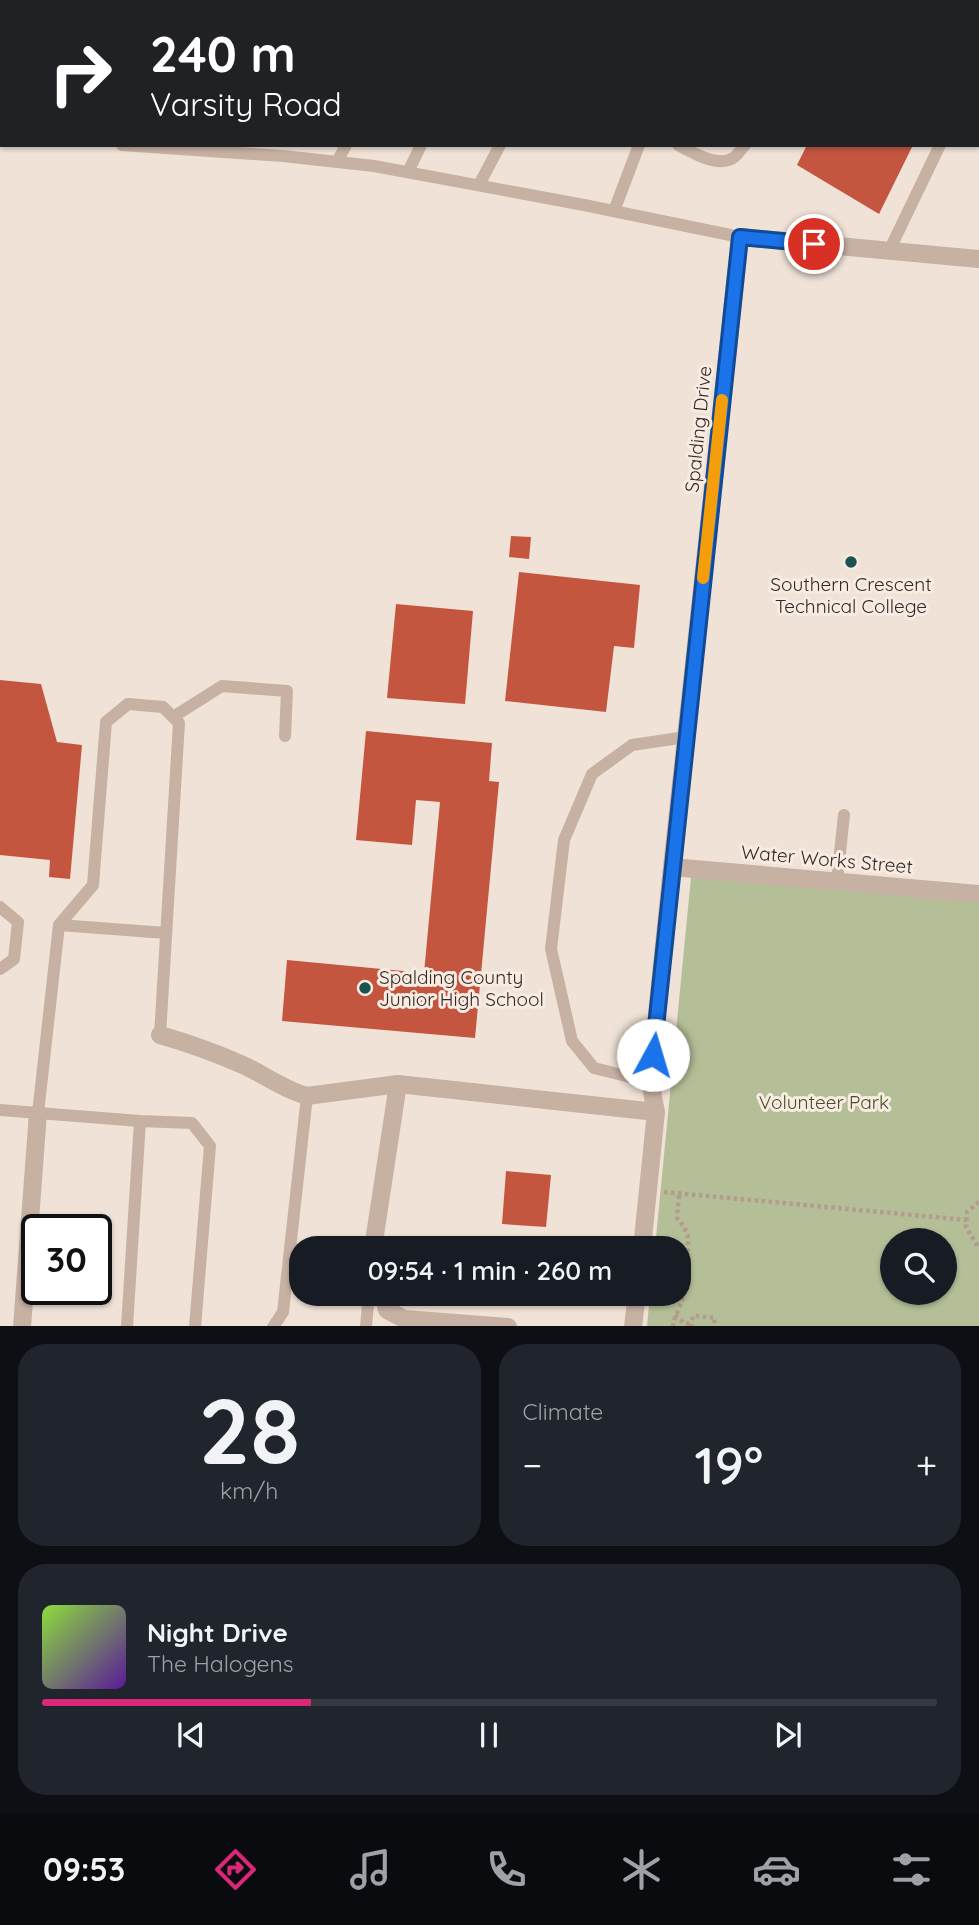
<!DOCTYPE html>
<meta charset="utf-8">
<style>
:root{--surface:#171b24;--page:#20242c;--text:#f1f3f6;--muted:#9ea1a6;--line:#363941;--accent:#db2777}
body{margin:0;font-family:Quicksand,sans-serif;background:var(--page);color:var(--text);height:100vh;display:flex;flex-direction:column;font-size:26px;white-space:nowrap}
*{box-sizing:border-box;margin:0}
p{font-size:23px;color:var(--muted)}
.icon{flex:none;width:38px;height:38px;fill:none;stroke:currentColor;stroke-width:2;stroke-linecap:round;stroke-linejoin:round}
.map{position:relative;height:1326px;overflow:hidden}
.drawer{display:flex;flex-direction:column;gap:18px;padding:18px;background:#0d0f14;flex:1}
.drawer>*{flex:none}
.banner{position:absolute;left:0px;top:0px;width:980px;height:147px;box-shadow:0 2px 5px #0004;background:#202124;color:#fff;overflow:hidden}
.controls{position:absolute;left:880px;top:1228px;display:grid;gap:14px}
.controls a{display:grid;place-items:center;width:77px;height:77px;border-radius:50%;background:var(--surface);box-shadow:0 2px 5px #0004;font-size:35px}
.speed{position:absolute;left:21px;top:1214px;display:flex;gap:14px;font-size:35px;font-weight:700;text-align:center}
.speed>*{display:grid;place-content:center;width:91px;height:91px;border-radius:50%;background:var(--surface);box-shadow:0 2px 5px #0004;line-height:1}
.speed .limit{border:4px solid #111;border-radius:10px;background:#fff;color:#111}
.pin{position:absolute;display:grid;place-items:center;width:60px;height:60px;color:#fff;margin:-30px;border:4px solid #fff;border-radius:50%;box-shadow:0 2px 7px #0007}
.me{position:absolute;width:77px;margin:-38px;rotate:6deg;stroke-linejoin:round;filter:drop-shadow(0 0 5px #0008)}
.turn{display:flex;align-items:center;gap:24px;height:147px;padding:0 35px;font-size:32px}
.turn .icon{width:91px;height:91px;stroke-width:2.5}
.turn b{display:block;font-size:49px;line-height:60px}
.big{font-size:52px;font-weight:600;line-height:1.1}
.drawer .tile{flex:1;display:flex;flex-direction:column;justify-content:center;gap:10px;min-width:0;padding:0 24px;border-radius:28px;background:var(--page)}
.drawer .dial{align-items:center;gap:0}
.dial b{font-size:91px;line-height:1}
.song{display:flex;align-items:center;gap:21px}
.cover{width:84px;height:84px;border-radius:10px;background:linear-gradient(135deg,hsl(90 70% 55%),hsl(270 70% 35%))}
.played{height:7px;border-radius:4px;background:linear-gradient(90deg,var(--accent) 30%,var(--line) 30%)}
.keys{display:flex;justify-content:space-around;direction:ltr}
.heat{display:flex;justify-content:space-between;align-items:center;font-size:38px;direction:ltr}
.drawer .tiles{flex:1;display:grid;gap:18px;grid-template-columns:1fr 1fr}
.tile:last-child{grid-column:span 2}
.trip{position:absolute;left:289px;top:1236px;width:402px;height:70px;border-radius:28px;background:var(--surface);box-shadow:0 2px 5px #0004;font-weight:600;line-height:70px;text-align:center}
.tabs{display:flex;height:112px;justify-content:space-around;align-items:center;background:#090b0e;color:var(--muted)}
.tabs .icon{width:49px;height:49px}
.tabs .on{color:var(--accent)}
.tabs b{font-size:32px;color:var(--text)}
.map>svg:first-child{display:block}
.green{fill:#b4be97;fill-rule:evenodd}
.building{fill:#c45640}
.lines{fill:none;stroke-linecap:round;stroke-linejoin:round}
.path{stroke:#b39b8d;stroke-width:4.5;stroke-dasharray:3.5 3.5;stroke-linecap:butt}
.service{stroke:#c7b1a3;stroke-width:12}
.minor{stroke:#c7b1a3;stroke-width:18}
.route-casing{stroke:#114b97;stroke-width:18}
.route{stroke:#1a73e8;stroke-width:12}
.slow{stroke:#f59e0b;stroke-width:12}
.poi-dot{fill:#1c5352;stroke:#f8ece2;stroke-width:2.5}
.labels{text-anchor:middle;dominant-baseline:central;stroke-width:6;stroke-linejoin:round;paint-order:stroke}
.street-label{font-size:19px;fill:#332825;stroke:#f8ece2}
.poi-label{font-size:19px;fill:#332825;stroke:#f8ece2}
.park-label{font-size:19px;fill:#455029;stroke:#f8ece2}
</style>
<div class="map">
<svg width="979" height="1327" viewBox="0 0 979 1327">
<rect width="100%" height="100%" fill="#f0e2d6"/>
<path class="green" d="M692 867 979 894V1326L647 1327 650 1293H679V1248H655ZM892 1241H945V1293H892Z"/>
<path class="building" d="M807 145H913L879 214 797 165Z
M511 536 531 537 529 559 509 557Z
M519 572 640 585 634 648 614 646 606 712 505 701Z
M396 604 473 611 465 704 387 698Z
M0 680 41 684 57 742 82 745 70 879 49 877 50 860 0 855Z
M366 731 492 743 489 781 499 782 475 1038 282 1021 287 960 424 973 440 802 416 800 412 845 356 840Z
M506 1171 551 1175 546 1227 502 1224Z"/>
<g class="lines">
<path class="path" d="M664 1192 967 1220
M979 1202 967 1212 966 1227 979 1248
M675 1315 684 1323 691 1324
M673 1327C674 1316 679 1310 682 1300 685 1290 689 1247 688 1238 687 1230 682 1224 677 1218L679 1193
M691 1327 693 1316C699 1315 707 1319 714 1317L715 1327"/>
<path class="service" d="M392 0 396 2
M468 0 469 2
M51 2 52 0
M126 2 127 0
M197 2 198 0
M276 2 277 0
M347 2 348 0
M978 66 979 65
M0 120 2 115
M0 138H2
M122 145 283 156 374 166 584 205 740 237
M678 145C692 152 717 168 733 158 737 156 741 149 745 145
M337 162 346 145
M408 172 421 145
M479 185 500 145
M614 211 639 145
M889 251 940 145
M173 717 222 686 287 691 285 736
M837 881 844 815
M0 907 18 922 14 959 0 969
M59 925 166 933
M650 1082 594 1068 572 1041 551 949 564 840 592 774 632 745 686 737
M0 1110 140 1121 192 1123 210 1146 195 1327
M38 1113 59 925 93 885 106 722 128 704 163 707 179 723 160 1035
M127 1327 140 1121
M273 1327 283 1312 307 1096
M366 1327 369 1293"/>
<path class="minor" d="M672 867 979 894
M160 1035C188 1043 216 1053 243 1065 265 1075 284 1090 307 1096L398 1084 656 1112
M373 1248 398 1084
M642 1248 656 1112 650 1082 672 867 740 237 979 259
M383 1293 387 1310 404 1319 508 1327
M22 1327 38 1113
M633 1327 637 1293"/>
</g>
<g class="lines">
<g class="route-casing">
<path id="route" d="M653 1055 740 237 814 244"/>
</g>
<use href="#route" class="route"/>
<path class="slow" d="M703 578 722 400"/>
</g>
<g class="poi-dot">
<circle cx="851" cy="562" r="7"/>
<circle cx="365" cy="988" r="7"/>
</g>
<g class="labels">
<g class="street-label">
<text transform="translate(698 429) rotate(-84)">Spalding Drive</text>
<text transform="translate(827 859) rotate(5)">Water Works Street</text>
</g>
<g class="poi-label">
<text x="851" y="584">Southern Crescent<tspan x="851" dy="22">Technical College</tspan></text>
<text x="379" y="977" text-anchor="start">Spalding County<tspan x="379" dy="22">Junior High School</tspan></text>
</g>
<g class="park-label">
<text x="824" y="1102">Volunteer Park</text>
</g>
</g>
</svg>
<div class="controls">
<a><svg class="icon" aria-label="search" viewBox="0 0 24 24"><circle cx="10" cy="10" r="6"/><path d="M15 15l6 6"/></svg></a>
</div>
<div class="speed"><div class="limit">30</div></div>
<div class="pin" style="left:814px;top:244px;background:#d93025"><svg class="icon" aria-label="arrive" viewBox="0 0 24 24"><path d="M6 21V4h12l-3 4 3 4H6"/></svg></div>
<svg class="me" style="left:653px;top:1055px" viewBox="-20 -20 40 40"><circle r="19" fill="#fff"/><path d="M0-13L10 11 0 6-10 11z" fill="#1a73e8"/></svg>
<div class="trip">09:54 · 1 min · 260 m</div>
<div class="banner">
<div class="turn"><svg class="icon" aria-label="right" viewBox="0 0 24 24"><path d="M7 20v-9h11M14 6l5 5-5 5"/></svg><div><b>240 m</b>Varsity Road</div></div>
</div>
</div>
<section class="drawer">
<div class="tiles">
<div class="tile dial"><b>28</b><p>km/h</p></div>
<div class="tile"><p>Climate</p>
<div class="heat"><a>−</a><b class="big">19°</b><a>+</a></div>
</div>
<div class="tile">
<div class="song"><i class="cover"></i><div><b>Night Drive</b><p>The Halogens</p></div></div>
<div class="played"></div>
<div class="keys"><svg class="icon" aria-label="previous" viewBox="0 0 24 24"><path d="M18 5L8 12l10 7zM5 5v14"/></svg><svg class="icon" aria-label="pause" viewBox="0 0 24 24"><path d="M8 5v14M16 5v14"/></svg><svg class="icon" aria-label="next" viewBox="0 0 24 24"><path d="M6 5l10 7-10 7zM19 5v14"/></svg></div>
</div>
</div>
</section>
<nav class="tabs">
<b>09:53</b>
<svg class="icon on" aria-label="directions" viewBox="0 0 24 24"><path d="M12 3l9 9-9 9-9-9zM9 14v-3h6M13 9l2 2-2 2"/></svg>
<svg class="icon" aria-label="music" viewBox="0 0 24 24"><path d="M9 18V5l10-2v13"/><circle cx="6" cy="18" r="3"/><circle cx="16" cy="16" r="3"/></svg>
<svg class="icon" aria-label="phone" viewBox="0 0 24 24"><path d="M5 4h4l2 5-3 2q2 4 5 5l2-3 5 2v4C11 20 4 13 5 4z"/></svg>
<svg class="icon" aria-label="climate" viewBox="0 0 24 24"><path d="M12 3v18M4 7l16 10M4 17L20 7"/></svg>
<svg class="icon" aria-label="car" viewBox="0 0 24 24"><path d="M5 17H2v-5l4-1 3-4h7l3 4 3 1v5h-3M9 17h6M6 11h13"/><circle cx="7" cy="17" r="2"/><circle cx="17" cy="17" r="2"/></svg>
<svg class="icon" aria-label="filters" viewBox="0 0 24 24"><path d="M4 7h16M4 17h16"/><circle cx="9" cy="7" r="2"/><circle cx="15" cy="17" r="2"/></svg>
</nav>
